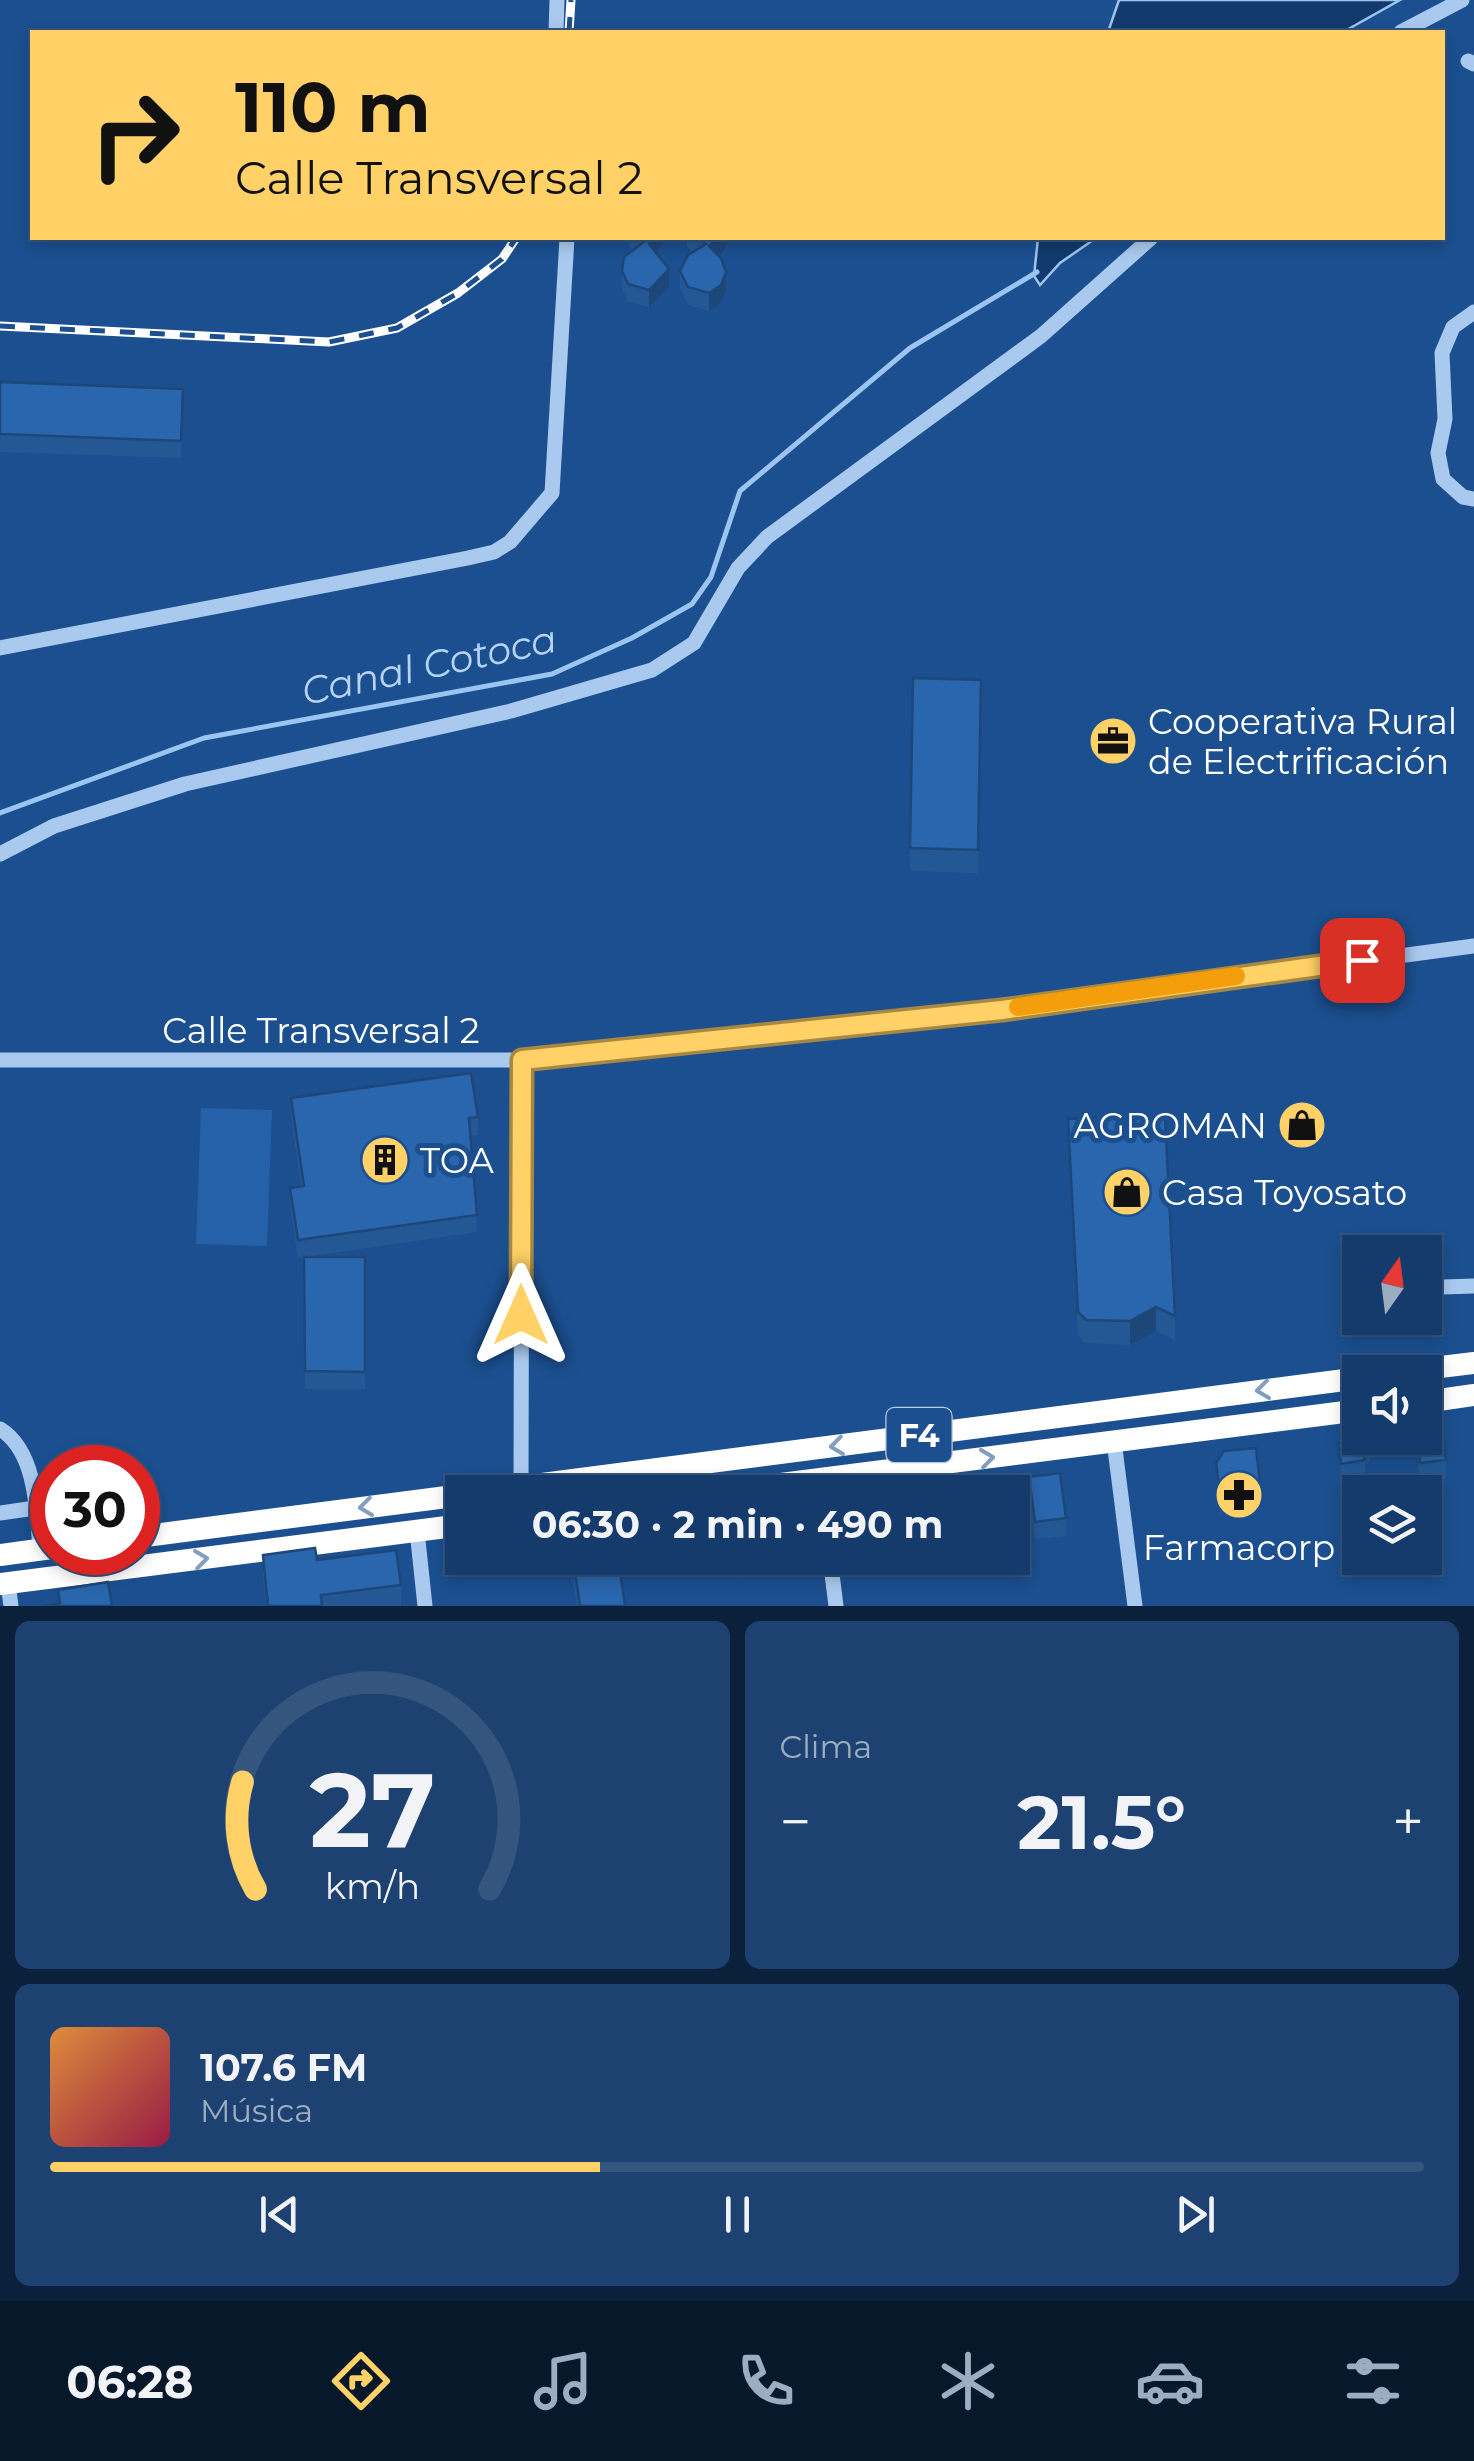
<!DOCTYPE html>
<html lang="es">
<meta charset="utf-8">
<style>
:root{--surface:#143b6b;--page:#1d4271;--text:#f1f3f6;--muted:#9dadc1;--line:#33557e;--accent:#ffd166}
body{margin:0;font-family:Montserrat,sans-serif;background:var(--page);color:var(--text);height:100vh;display:flex;flex-direction:column;font-size:38px;white-space:nowrap}
*{box-sizing:border-box;margin:0}
p{font-size:32px;color:var(--muted)}
.icon{flex:none;width:55px;height:55px;fill:none;stroke:currentColor;stroke-width:2;stroke-linecap:round;stroke-linejoin:round}
.map{position:relative;height:1606px;overflow:hidden}
.drawer{display:flex;flex-direction:column;gap:15px;padding:15px;background:#0b203b;flex:1}
.drawer>*{flex:none}
.banner{position:absolute;left:30px;top:30px;width:1415px;height:210px;border-radius:0px;box-shadow:0 5px 15px #0003,0 0 0 2px var(--line);background:#ffd166;color:#111;overflow:hidden}
.needle{width:65px;rotate:14deg}
.controls{position:absolute;left:1342px;top:1235px;display:grid;gap:20px}
.controls a{display:grid;place-items:center;width:100px;height:100px;border-radius:0px;background:var(--surface);box-shadow:0 5px 15px #0003,0 0 0 2px var(--line);font-size:50px}
.speed{position:absolute;left:30px;top:1445px;display:flex;gap:20px;font-size:50px;font-weight:700;text-align:center}
.speed>*{display:grid;place-content:center;width:130px;height:130px;border-radius:50%;background:var(--surface);box-shadow:0 5px 15px #0003,0 0 0 2px var(--line);line-height:1}
.speed .limit{border:15px solid #d22;background:#fff;color:#111}
.pin{position:absolute;display:grid;place-items:center;width:85px;height:85px;color:#fff;margin:-42px;border-radius:20px;box-shadow:0 5px 15px #0006}
.me{position:absolute;width:110px;margin:-55px;rotate:0deg;stroke-linejoin:round;filter:drop-shadow(0 0 8px #0008)}
.turn{display:flex;align-items:center;gap:35px;height:210px;padding:0 40px;font-size:45px}
.turn .icon{width:130px;height:130px;stroke-width:2.5}
.turn b{display:block;font-size:70px;line-height:85px}
.big{font-size:75px;font-weight:700;line-height:1.1}
.drawer .widget{flex:1;display:flex;flex-direction:column;justify-content:center;gap:15px;min-width:0;padding:0 35px;border-radius:15px;background:var(--page)}
.drawer .dial{align-items:center;gap:0}
.dial svg{height:260px;overflow:visible;fill:none;stroke:var(--line);stroke-width:7;stroke-linecap:round;text-anchor:middle}
.dial text{fill:var(--text);stroke:none}
.song{display:flex;align-items:center;gap:30px}
.cover{width:120px;height:120px;border-radius:15px;background:linear-gradient(135deg,hsl(30 70% 55%),hsl(340 70% 35%))}
.played{height:10px;border-radius:5px;background:linear-gradient(90deg,var(--accent) 40%,var(--line) 40%)}
.keys{display:flex;justify-content:space-around;direction:ltr}
.heat{display:flex;justify-content:space-between;align-items:center;font-size:55px;direction:ltr}
.drawer .tiles{flex:1;display:grid;gap:15px;grid-template-columns:1fr 1fr}
.widget:last-child{grid-column:span 2}
.trip{position:absolute;left:445px;top:1475px;width:585px;height:100px;border-radius:0px;background:var(--surface);box-shadow:0 5px 15px #0003,0 0 0 2px var(--line);font-weight:700;line-height:100px;text-align:center}
.dock{display:flex;height:160px;justify-content:space-around;align-items:center;background:#08182b;color:var(--muted)}
.dock .icon{width:70px;height:70px}
.dock .current{color:var(--accent)}
.dock b{font-size:45px;color:var(--text)}
.map>svg:first-child{display:block}
.green{fill:#2461a8}
.water{fill:#123a6d;stroke:#9cc4f0;stroke-width:2.5}
.lines{fill:none;stroke-linecap:round;stroke-linejoin:round}
.stream{stroke:#9cc4f0;stroke-width:5}
.minor{stroke:#a9c9ee;stroke-width:15}
.highway{stroke:#fff;stroke-width:22}
.rail-casing{stroke:#fff;stroke-width:9}
.rail{stroke:#1b4f8f;stroke-width:5;stroke-dasharray:15;stroke-linecap:butt}
.wall{fill:#245895}
.shaded-wall{fill:#1d4779}
.building{fill:#2a66ad;stroke:#1d4779;stroke-width:2.5}
.oneway{stroke:#829ec1}
.route-casing{stroke:#a68842;stroke-width:25}
.route{stroke:#ffd166;stroke-width:18}
.slow{stroke:#f59e0b;stroke-width:18}
.labels{text-anchor:middle;dominant-baseline:central;stroke-width:10;stroke-linejoin:round;paint-order:stroke}
.shield{fill:#1b4f8f;stroke:#bbcadd;stroke-width:2.5}
.shield-label{font-size:32px;font-weight:bold;fill:#fff}
.poi-label{font-size:35px;fill:#fff;stroke:#1b4f8f;text-anchor:start}
.street-label{font-size:35px;fill:#fff;stroke:#1b4f8f}
.water-label{font-size:38px;font-style:italic;fill:#b5d3f5;stroke:#1b4f8f}
</style>
<div class="map">
<svg width="1474" height="1606" viewBox="0 0 1474 1606">
<rect width="100%" height="100%" fill="#1b4f8f"/>
<path class="green" d="M201 1108 272 1110 267 1246 196 1244Z"/>
<path class="water" d="M1119 0H1400L1343 32H1108Z
M1038 238H1096L1060 263 1040 285 1034 276Z"/>
<g class="lines">
<path class="stream" d="M0 813 204 738 552 674 632 638 692 604 711 577 740 491 910 348 1037 272"/>
<path class="minor" d="M556 32 557 0
M1401 32 1462 0
M1468 61 1474 64
M1474 312 1453 327 1442 353 1445 419 1438 453 1443 479 1463 497 1474 499
M0 648 468 558 494 552 510 542 552 493 567 238
M0 854 54 826 185 784 511 711 652 670 694 643 738 568 767 537 1041 336 1151 238
M0 1060H522L1002 1009 1474 946
M1443 1287 1474 1286
M0 1429C36 1451 37 1510 40 1550
M1114 1441 1135 1606
M521 1487 522 1060
M0 1513 35 1508
M417 1531 425 1606
M830 1558 836 1606
M8 1583 11 1606"/>
<path class="highway" d="M1399 1372 1474 1363
M1425 1402 1474 1395
M479 1492 1360 1378
M717 1492 1360 1410
M138 1537 462 1495
M0 1555 52 1548
M0 1584 462 1525"/>
<g class="rail-casing">
<path id="rail" d="M569 32 571 0
M0 326 329 342 397 328 458 293 502 259 516 238"/>
</g>
<use href="#rail" class="rail"/>
</g>
<path class="wall" d="M625 238H668L656 253 669 287 649 307 628 302 622 289V271L633 251Z
M687 238H729L724 251 718 255 726 289 721 303 709 311 688 305 680 288V271L693 252 687 247Z
M0 382 183 389 181 458 0 452Z
M913 678 981 680 978 873 910 871Z
M291 1098 478 1117V1135L471 1136 477 1232 298 1258 290 1206V1188L301 1187 291 1116Z
M1068 1119 1175 1316V1340L1156 1331 1130 1345 1086 1343 1078 1335Z
M304 1257H365V1389H305Z
M1415 1438H1425L1446 1460V1478L1420 1481Z
M1338 1443 1370 1450V1462L1365 1463V1472L1341 1476Z
M1216 1463 1261 1491V1509L1220 1514 1216 1481Z
M1029 1477 1066 1518V1536L1035 1539 1029 1495Z
M263 1555 401 1585V1606H266L263 1579Z
M570 1558H618L625 1606H577Z
M733 1558H770V1574L736 1578Z"/>
<path class="shaded-wall" d="M654 238H668L649 261V244Z
M718 238H729L724 251 709 264V246Z
M669 269V287L649 307V290Z
M726 272V289L721 303 709 311V293Z
M1156 1307V1331L1130 1345V1321Z"/>
<path class="building" d="M640 238H654L649 244 669 269 649 290 628 284 622 271 624 257 645 241Z
M697 238H718L709 246 721 258 726 272 721 285 709 293 688 287 680 271 688 255 706 244Z
M0 382 183 389 181 441 0 434Z
M913 678 981 680 978 850 910 848Z
M471 1073 478 1117 469 1118 477 1215 298 1240 290 1188 304 1186 291 1098Z
M1165 1115 1175 1316 1156 1307 1130 1321 1086 1320 1078 1312 1068 1119Z
M304 1257H365V1372L305 1371Z
M1440 1414 1446 1460 1420 1463 1417 1438H1425V1416Z
M1368 1439 1370 1450 1363 1452 1365 1460 1341 1464 1338 1443Z
M1256 1448 1261 1491 1220 1496 1216 1463 1224 1451Z
M1060 1473 1066 1518 1035 1522 1029 1477Z
M315 1548 317 1560 396 1550 401 1585 321 1595 322 1606H268L263 1555Z
M573 1558H618L625 1606H580Z
M736 1558H764L736 1561Z
M108 1582 112 1606H44L60 1603 58 1590Z"/>
<defs><path id="oneway-chevron" d="M-2-3.5L2.5 0L-2 3.5" fill="none" stroke-width="1.6" stroke-linecap="round" stroke-linejoin="round" transform="scale(2.5)"/></defs>
<g class="oneway">
<use href="#oneway-chevron" transform="translate(1263 1390) rotate(173)"/>
<use href="#oneway-chevron" transform="translate(837 1446) rotate(173)"/>
<use href="#oneway-chevron" transform="translate(987 1458) rotate(-7)"/>
<use href="#oneway-chevron" transform="translate(366 1507) rotate(173)"/>
<use href="#oneway-chevron" transform="translate(201 1559) rotate(-7)"/>
</g>
<g class="lines">
<g class="route-casing">
<path id="route" d="M521 1315 522 1060 1002 1010 1362 960"/>
</g>
<use href="#route" class="route"/>
<path class="slow" d="M1018 1007 1236 976"/>
</g>
<defs>
<g id="office-disc" transform="scale(2.5)"><circle r="9.5" fill="#ffd166" stroke="#1b4f8f"/><path d="M-6-3h4V-5.5h4V-3h4V5H-6ZM-1-4.5V-3h2v-1.5ZM-6 0V1H6V0Z" fill="#111"/></g>
<g id="shop-disc" transform="scale(2.5)"><circle r="9.5" fill="#ffd166" stroke="#1b4f8f"/><path d="M-5-2.5h2.3a2.7 3.5 0 0 1 5.4 0H5L5.5 6h-11ZM-1.5-2.5h3a1.5 2.3 0 0 0-3 0Z" fill="#111"/></g>
<g id="building-disc" transform="scale(2.5)"><circle r="9.5" fill="#ffd166" stroke="#1b4f8f"/><path d="M-4-6H4V6H1V3H-1V6H-4ZM-2.5-4.3h1.7v1.8h-1.7ZM.8-4.3h1.7v1.8H.8ZM-2.5-1h1.7V.8h-1.7ZM.8-1h1.7V.8H.8Z" fill="#111"/></g>
<g id="pharmacy-disc" transform="scale(2.5)"><circle r="9.5" fill="#ffd166" stroke="#1b4f8f"/><path d="M-2-6h4v4h4v4h-4v4h-4v-4h-4v-4h4Z" fill="#111"/></g>
</defs>
<g fill-rule="evenodd">
<use href="#office-disc" x="1113" y="741"/>
<use href="#shop-disc" x="1302" y="1125"/>
<use href="#building-disc" x="385" y="1160"/>
<use href="#shop-disc" x="1127" y="1192"/>
<use href="#pharmacy-disc" x="1239" y="1495"/>
</g>
<g class="labels">
<rect class="shield" x="886.5" y="1408" width="65" height="54" rx="8"/>
<g class="shield-label">
<text x="919" y="1435">F4</text>
</g>
<g class="poi-label">
<text x="1148" y="721">Cooperativa Rural<tspan x="1148" dy="40">de Electrificación</tspan></text>
<text x="1267" y="1125" text-anchor="end">AGROMAN</text>
<text x="420" y="1160">TOA</text>
<text x="1162" y="1192">Casa Toyosato</text>
<text x="1239" y="1547" text-anchor="middle">Farmacorp</text>
</g>
<g class="street-label">
<text x="321" y="1030">Calle Transversal 2</text>
</g>
<g class="water-label">
<text transform="translate(429 665) rotate(-12)">Canal Cotoca</text>
</g>
</g>
</svg>
<div class="controls">
<a><svg class="needle" viewBox="-14 -14 28 28"><path d="M0-13l5 13h-10z" fill="#e53935"/><path d="M0 13l5-13h-10z" fill="#9dadc1"/></svg></a>
<a><svg class="icon" aria-label="sound" viewBox="0 0 24 24"><path d="M4 9h4l5-4v14l-5-4H4zM17 9q2 3 0 6"/></svg></a>
<a><svg class="icon" aria-label="layers" viewBox="0 0 24 24"><path d="M12 4l9 5-9 5-9-5zM3 14l9 5 9-5"/></svg></a>
</div>
<div class="speed"><div class="limit">30</div></div>
<div class="pin" style="left:1362px;top:960px;background:#d93025"><svg class="icon" aria-label="arrive" viewBox="0 0 24 24"><path d="M6 21V4h12l-3 4 3 4H6"/></svg></div>
<svg class="me" style="left:521px;top:1315px" viewBox="-20 -20 40 40"><path d="M0-17L14 15 0 8-14 15z" fill="#ffd166" stroke="#fff" stroke-width="4"/></svg>
<div class="trip">06:30 · 2 min · 490 m</div>
<div class="banner">
<div class="turn"><svg class="icon" aria-label="right" viewBox="0 0 24 24"><path d="M7 20v-9h11M14 6l5 5-5 5"/></svg><div><b>110 m</b>Calle Transversal 2</div></div>
</div>
</div>
<section class="drawer">
<div class="tiles">
<div class="widget dial"><svg viewBox="0 0 100 80">
<path d="M14 69A42 42 0 1 1 86 69"/>
<path d="M14 69A42 42 0 0 1 10 36" stroke="#ffd166"/>
<text x="50" y="56" font-size="32" font-weight="700">27</text>
<text x="50" y="72" font-size="11">km/h</text>
</svg></div>
<div class="widget"><p>Clima</p>
<div class="heat"><a>−</a><b class="big">21.5°</b><a>+</a></div>
</div>
<div class="widget">
<div class="song"><i class="cover"></i><div><b>107.6 FM</b><p>Música</p></div></div>
<div class="played"></div>
<div class="keys"><svg class="icon" aria-label="previous" viewBox="0 0 24 24"><path d="M18 5L8 12l10 7zM5 5v14"/></svg><svg class="icon" aria-label="pause" viewBox="0 0 24 24"><path d="M8 5v14M16 5v14"/></svg><svg class="icon" aria-label="next" viewBox="0 0 24 24"><path d="M6 5l10 7-10 7zM19 5v14"/></svg></div>
</div>
</div>
</section>
<nav class="dock">
<b>06:28</b>
<svg class="icon current" aria-label="directions" viewBox="0 0 24 24"><path d="M12 3l9 9-9 9-9-9zM9 14v-3h6M13 9l2 2-2 2"/></svg>
<svg class="icon" aria-label="music" viewBox="0 0 24 24"><path d="M9 18V5l10-2v13"/><circle cx="6" cy="18" r="3"/><circle cx="16" cy="16" r="3"/></svg>
<svg class="icon" aria-label="phone" viewBox="0 0 24 24"><path d="M5 4h4l2 5-3 2q2 4 5 5l2-3 5 2v4C11 20 4 13 5 4z"/></svg>
<svg class="icon" aria-label="climate" viewBox="0 0 24 24"><path d="M12 3v18M4 7l16 10M4 17L20 7"/></svg>
<svg class="icon" aria-label="car" viewBox="0 0 24 24"><path d="M5 17H2v-5l4-1 3-4h7l3 4 3 1v5h-3M9 17h6M6 11h13"/><circle cx="7" cy="17" r="2"/><circle cx="17" cy="17" r="2"/></svg>
<svg class="icon" aria-label="filters" viewBox="0 0 24 24"><path d="M4 7h16M4 17h16"/><circle cx="9" cy="7" r="2"/><circle cx="15" cy="17" r="2"/></svg>
</nav>
